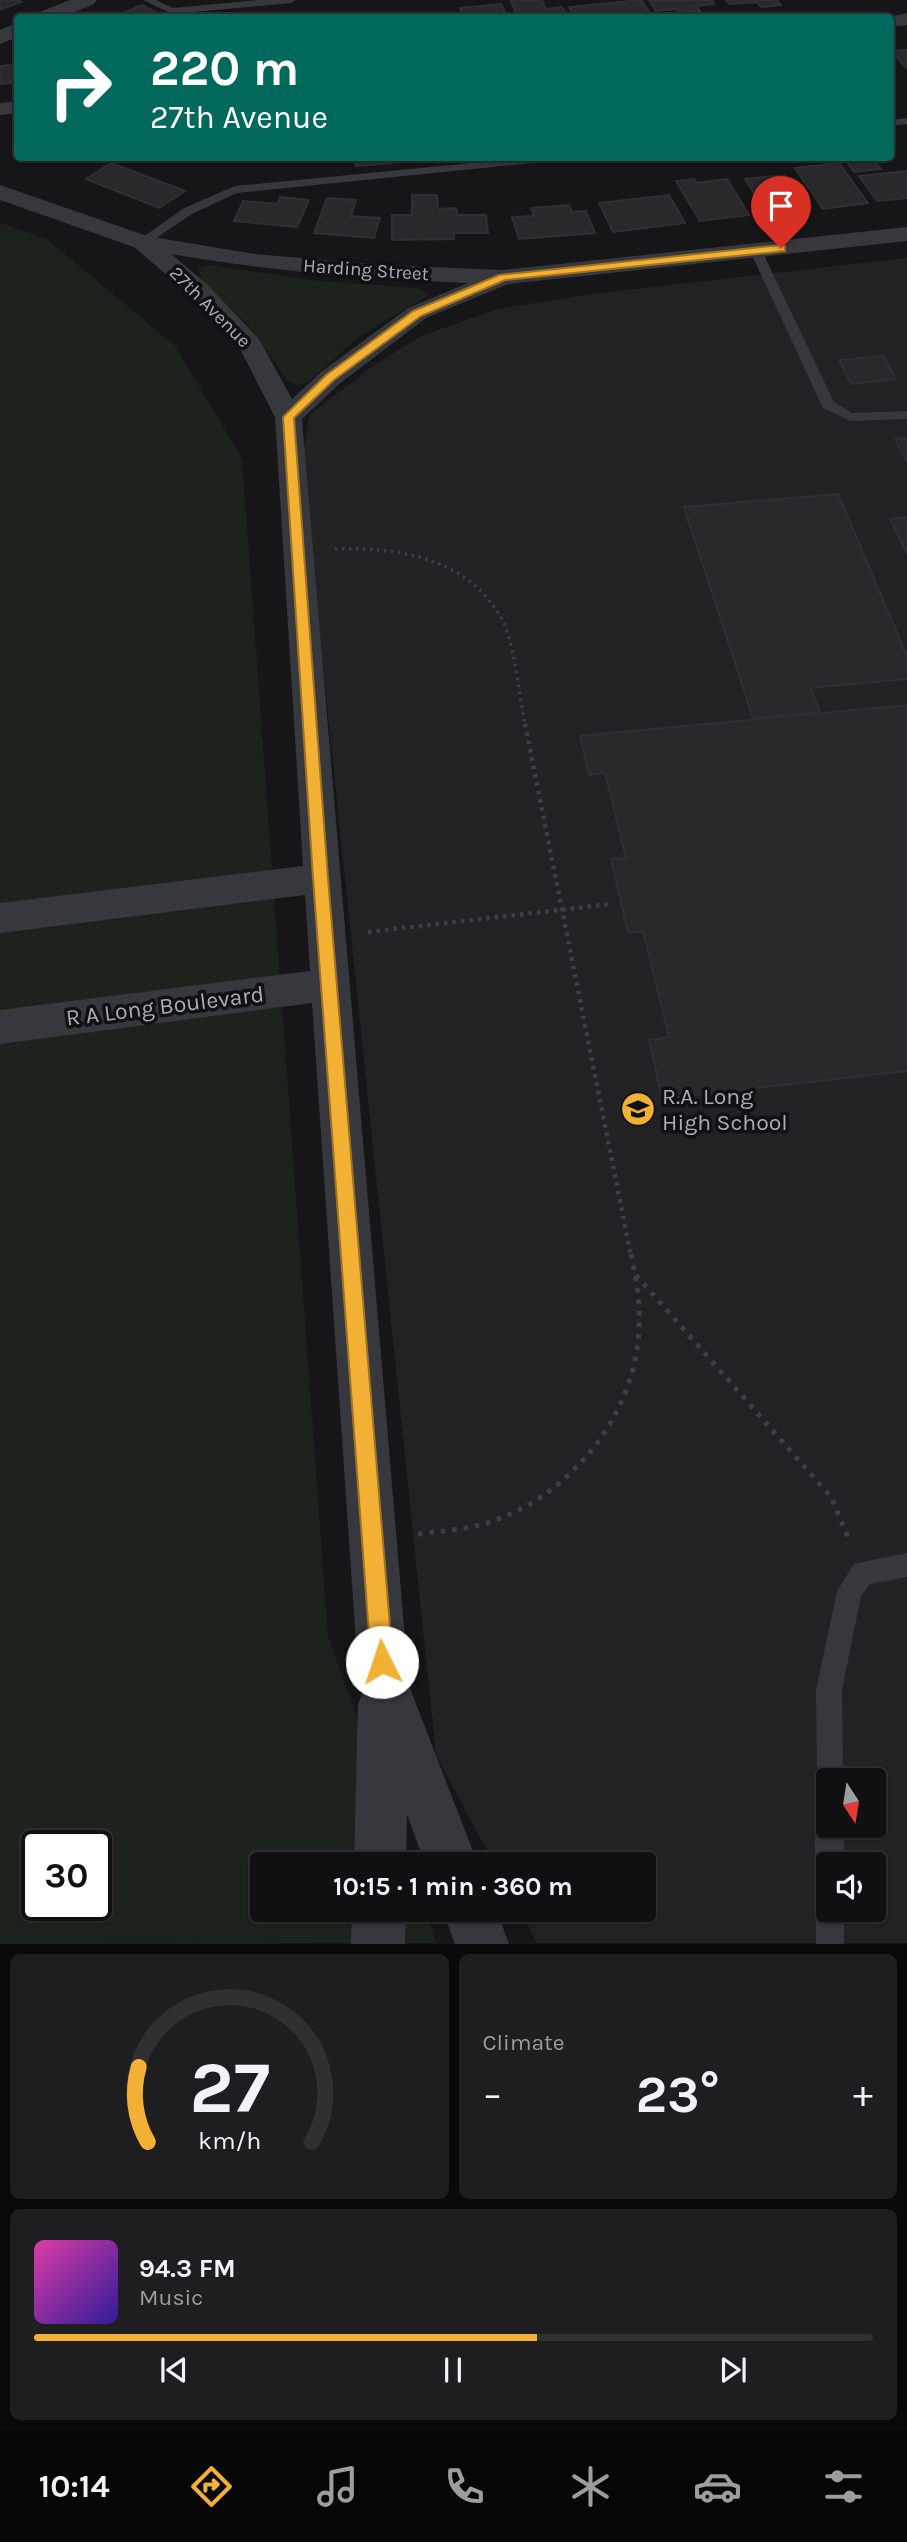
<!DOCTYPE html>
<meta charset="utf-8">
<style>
:root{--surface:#101012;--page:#1e1e20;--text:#f1f3f6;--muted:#9c9d9f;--line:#303032;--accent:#f2b134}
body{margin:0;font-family:Karla,sans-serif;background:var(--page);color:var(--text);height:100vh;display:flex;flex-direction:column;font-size:26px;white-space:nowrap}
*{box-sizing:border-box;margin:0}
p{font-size:23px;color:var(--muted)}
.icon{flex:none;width:38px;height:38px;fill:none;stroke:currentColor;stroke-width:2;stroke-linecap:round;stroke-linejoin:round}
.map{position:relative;height:1944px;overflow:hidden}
.details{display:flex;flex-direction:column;gap:10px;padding:10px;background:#09090a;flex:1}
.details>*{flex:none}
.top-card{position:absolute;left:14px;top:14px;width:880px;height:147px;border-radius:7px;box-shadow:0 2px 5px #0004,0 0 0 2px var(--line);background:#00695c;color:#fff;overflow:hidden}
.needle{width:46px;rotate:168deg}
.buttons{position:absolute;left:816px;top:1768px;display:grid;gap:14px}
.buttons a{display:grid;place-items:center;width:70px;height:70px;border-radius:7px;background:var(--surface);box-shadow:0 2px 5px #0004,0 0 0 2px var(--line);font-size:35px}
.speed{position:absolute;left:21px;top:1830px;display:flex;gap:14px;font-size:35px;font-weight:700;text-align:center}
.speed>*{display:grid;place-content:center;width:91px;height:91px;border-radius:50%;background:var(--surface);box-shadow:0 2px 5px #0004,0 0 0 2px var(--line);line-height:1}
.speed .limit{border:4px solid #111;border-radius:10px;background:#fff;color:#111}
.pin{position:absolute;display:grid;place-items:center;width:60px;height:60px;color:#fff;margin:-72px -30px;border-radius:50% 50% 50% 0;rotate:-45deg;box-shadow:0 0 7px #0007}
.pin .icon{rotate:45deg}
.me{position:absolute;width:77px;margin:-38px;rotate:356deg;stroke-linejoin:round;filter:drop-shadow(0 0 5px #0008)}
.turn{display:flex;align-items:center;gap:24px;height:147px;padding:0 21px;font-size:32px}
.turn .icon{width:91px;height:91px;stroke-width:2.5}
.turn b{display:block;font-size:49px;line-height:60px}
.big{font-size:52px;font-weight:700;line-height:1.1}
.details .widget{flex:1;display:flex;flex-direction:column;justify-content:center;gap:10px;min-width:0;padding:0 24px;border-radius:10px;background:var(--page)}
.details .dial{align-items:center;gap:0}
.dial svg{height:182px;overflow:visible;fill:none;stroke:var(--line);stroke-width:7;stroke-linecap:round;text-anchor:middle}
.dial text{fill:var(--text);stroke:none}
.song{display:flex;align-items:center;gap:21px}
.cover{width:84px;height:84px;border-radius:10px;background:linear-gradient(135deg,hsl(320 70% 55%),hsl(250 70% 35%))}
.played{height:7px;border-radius:4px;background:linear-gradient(90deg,var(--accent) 60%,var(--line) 60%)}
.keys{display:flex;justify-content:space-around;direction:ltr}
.heat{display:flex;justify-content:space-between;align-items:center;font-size:38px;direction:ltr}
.details .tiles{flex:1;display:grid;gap:10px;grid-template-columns:1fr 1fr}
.widget:last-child{grid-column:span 2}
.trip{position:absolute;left:250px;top:1852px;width:406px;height:70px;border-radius:7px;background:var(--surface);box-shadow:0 2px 5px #0004,0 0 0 2px var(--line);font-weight:700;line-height:70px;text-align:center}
.tabs{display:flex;height:112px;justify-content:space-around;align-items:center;background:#060607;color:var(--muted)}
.tabs .icon{width:49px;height:49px}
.tabs .current{color:var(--accent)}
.tabs b{font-size:32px;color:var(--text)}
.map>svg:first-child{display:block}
.built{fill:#222225;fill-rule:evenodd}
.green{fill:#1c231d;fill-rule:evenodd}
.building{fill:#29292c;stroke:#303034;stroke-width:2}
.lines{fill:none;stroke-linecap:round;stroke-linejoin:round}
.path-far2{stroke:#3d3f44;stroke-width:3.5;stroke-dasharray:2.5 4.5;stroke-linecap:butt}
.path-far1{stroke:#3d3f44;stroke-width:4.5;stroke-dasharray:3.5 5;stroke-linecap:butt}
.path{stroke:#3d3f44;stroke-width:5;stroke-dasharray:4.5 7;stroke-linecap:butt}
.lane{fill:#37383d;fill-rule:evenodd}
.street{fill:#37383d;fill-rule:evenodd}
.route{fill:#f2b134;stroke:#9d7322;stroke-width:2}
.labels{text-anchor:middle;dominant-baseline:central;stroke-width:7;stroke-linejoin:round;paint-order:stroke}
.far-street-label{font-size:19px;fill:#a8adb8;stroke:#111113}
.street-label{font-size:23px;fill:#a8adb8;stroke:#111113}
.poi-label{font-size:23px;fill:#a8adb8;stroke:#111113;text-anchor:start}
</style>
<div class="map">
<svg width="907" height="1944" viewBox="0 0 907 1944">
<rect width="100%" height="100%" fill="#161618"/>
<path class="built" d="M907 258V1943H537L519 1909H644V1864H494L436 1755 302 463 309 415 369 369 419 337 497 309 592 294ZM828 1780H873V1825H828ZM828 1864H873V1909H828Z"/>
<path class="green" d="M0 223 47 239 175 346 242 458 328 1636 409 1864H262V1909H425L437 1943 0 1944ZM37 1846H96V1906H37Z
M208 265 319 281 419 288 429 295 357 338 309 381 297 386 287 380 249 326 202 279 198 269Z"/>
<path class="building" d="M0 0H17L21 2 0 10Z
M510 0H542L546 9 562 7 568 18H519Z
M641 0 652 16 575 18 569 7Z
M649 0H712L714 4 696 6 700 11 679 13 676 9 656 11Z
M726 0H777L781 5 761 7 757 2 729 4Z
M501 4 508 18H464L460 8Z
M142 5 165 17 111 18Z
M445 13 447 18 412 16Z
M907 50V68H906L892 51Z
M18 64V82L0 84V66Z
M353 158H390L392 163 356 166Z
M844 158H872L881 169 854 172Z
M111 163 185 191 159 208 86 179Z
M839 163 868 203 823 209 795 168Z
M907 171V198L877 201 859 176Z
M785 175 807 208 766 212 745 179Z
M694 179 696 183 727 179 749 215 700 221 676 181Z
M412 195H437L438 209 456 208 457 215H486L488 233H454V239L392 240V215H412Z
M669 195 685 223 613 232 599 203Z
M280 197 309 200 297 227 234 221 243 201 277 204Z
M327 198 356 200 351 216 380 218 374 238 314 233Z
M569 205 572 212 586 211 595 233 519 239 512 217 534 216 531 208Z
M883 356 896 379 851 384 839 360Z
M907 438V462L895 439Z
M838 494 907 656V679L811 688 820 712 753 718 684 507Z
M907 517V554L890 519Z
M907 705V1071L662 1099 649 1040 669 1037 643 931 628 933 611 859 626 858 605 773 589 775 580 736Z"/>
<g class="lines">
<path class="path-far2" d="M335 549C393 547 459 556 494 607 498 613 503 619 505 625 516 657 519 693 525 725"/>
<path class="path-far1" d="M525 724 631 1256
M368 932 611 904"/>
<path class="path" d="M636 1275 831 1497 850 1542
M418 1534C441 1531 464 1530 487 1523 570 1497 635 1416 639 1329 641 1304 636 1278 631 1254"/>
<path class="lane" d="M143 0H156L173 8 258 0H296L291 3 172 14Z
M907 118V124L891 126V120Z
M523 158H558L552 161 237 193 192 214 146 245 142 246 136 242 184 208 235 186Z
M756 247 762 251 834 402 852 413 907 411V419L850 421 823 408 750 251Z
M907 1553V1577L870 1584 861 1596 842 1690 843 1780H828V1793L820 1790 817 1780 816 1690 837 1591 854 1564Z
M828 1812V1825H844V1864H828V1877L820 1874C813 1857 813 1832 820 1815Z
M828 1896V1909H844V1944H816V1909L820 1899Z"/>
<path class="street" d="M70 0H97L94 4 60 18H33L35 14Z
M907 13V25L891 27V18H884Z
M18 23V37L0 44V30Z
M18 101V113L0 115V103Z
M0 185 147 236 255 254 382 265 503 270 907 227V241L508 284 426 318 339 384 302 419 409 1686 478 1864H425L407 1814 406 1864H354L358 1704 362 1694 359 1686 312 1003 0 1044V1010L310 971 305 895 0 933V903L303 866 275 417 239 347 189 294 134 247 0 200ZM171 254C269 271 368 279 468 283L408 308 321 372 292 399 259 339 207 284Z
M352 1909H406L405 1944H351Z
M442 1909H496L509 1944H455Z"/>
</g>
<path class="route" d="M781 245 785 246V251L505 280 421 316 334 380 294 418 328 878 393 1662 389 1670 382 1673 374 1670 371 1662 313 878 283 417 326 375 413 311 499 275Z"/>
<defs>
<g id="school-disc" transform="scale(1.75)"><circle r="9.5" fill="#f2b134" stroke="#111113"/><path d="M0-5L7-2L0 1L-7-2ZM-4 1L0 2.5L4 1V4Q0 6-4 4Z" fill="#111"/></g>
</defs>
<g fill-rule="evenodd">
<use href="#school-disc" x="638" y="1109"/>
</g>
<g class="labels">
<g class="far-street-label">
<text transform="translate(366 270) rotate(4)">Harding Street</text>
<text transform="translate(210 307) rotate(45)">27th Avenue</text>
</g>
<g class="street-label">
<text transform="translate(165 1006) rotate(-7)">R A Long Boulevard</text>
</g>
<g class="poi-label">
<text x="662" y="1096">R.A. Long<tspan x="662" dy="26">High School</tspan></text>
</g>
</g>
</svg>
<div class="buttons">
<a><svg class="needle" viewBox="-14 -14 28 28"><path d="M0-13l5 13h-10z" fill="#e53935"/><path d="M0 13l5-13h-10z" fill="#9c9d9f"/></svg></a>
<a><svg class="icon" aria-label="sound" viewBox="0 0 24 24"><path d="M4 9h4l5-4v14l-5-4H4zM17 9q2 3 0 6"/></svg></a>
</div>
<div class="speed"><div class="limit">30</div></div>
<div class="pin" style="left:781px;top:248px;background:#d93025"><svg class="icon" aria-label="arrive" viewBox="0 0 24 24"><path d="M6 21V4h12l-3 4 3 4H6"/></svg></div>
<svg class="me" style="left:382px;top:1662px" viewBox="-20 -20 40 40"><circle r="19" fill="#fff"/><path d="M0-13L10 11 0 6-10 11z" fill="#f2b134"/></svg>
<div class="trip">10:15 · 1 min · 360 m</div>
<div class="top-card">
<div class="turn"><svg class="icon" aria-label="right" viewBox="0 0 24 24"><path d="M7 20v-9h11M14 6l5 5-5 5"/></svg><div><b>220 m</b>27th Avenue</div></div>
</div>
</div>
<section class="details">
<div class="tiles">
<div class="widget dial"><svg viewBox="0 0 100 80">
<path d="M14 69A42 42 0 1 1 86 69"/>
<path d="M14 69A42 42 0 0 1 10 36" stroke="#f2b134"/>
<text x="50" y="56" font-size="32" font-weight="700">27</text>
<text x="50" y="72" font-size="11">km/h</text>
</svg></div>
<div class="widget"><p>Climate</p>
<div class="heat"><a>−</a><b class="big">23°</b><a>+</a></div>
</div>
<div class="widget">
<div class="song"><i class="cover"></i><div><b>94.3 FM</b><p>Music</p></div></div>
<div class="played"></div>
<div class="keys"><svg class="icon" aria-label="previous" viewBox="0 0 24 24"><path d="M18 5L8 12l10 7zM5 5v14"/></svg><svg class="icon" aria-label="pause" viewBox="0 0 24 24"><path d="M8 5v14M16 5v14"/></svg><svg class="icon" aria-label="next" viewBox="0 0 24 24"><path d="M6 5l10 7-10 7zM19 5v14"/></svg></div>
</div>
</div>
</section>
<nav class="tabs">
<b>10:14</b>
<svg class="icon current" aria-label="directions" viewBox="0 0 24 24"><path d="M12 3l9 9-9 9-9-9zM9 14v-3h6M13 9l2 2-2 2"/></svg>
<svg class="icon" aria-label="music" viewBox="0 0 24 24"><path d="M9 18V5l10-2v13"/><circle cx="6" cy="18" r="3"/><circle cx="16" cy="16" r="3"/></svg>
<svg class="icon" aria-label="phone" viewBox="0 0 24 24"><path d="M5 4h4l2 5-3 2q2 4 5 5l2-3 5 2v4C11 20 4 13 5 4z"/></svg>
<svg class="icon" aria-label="climate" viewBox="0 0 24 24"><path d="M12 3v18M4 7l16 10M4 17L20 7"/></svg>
<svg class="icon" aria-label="car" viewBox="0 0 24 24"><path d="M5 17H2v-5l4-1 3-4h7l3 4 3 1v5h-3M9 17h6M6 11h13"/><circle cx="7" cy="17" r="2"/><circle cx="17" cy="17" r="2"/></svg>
<svg class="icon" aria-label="filters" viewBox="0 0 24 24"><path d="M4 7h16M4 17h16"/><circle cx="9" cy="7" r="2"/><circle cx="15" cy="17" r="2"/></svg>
</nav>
